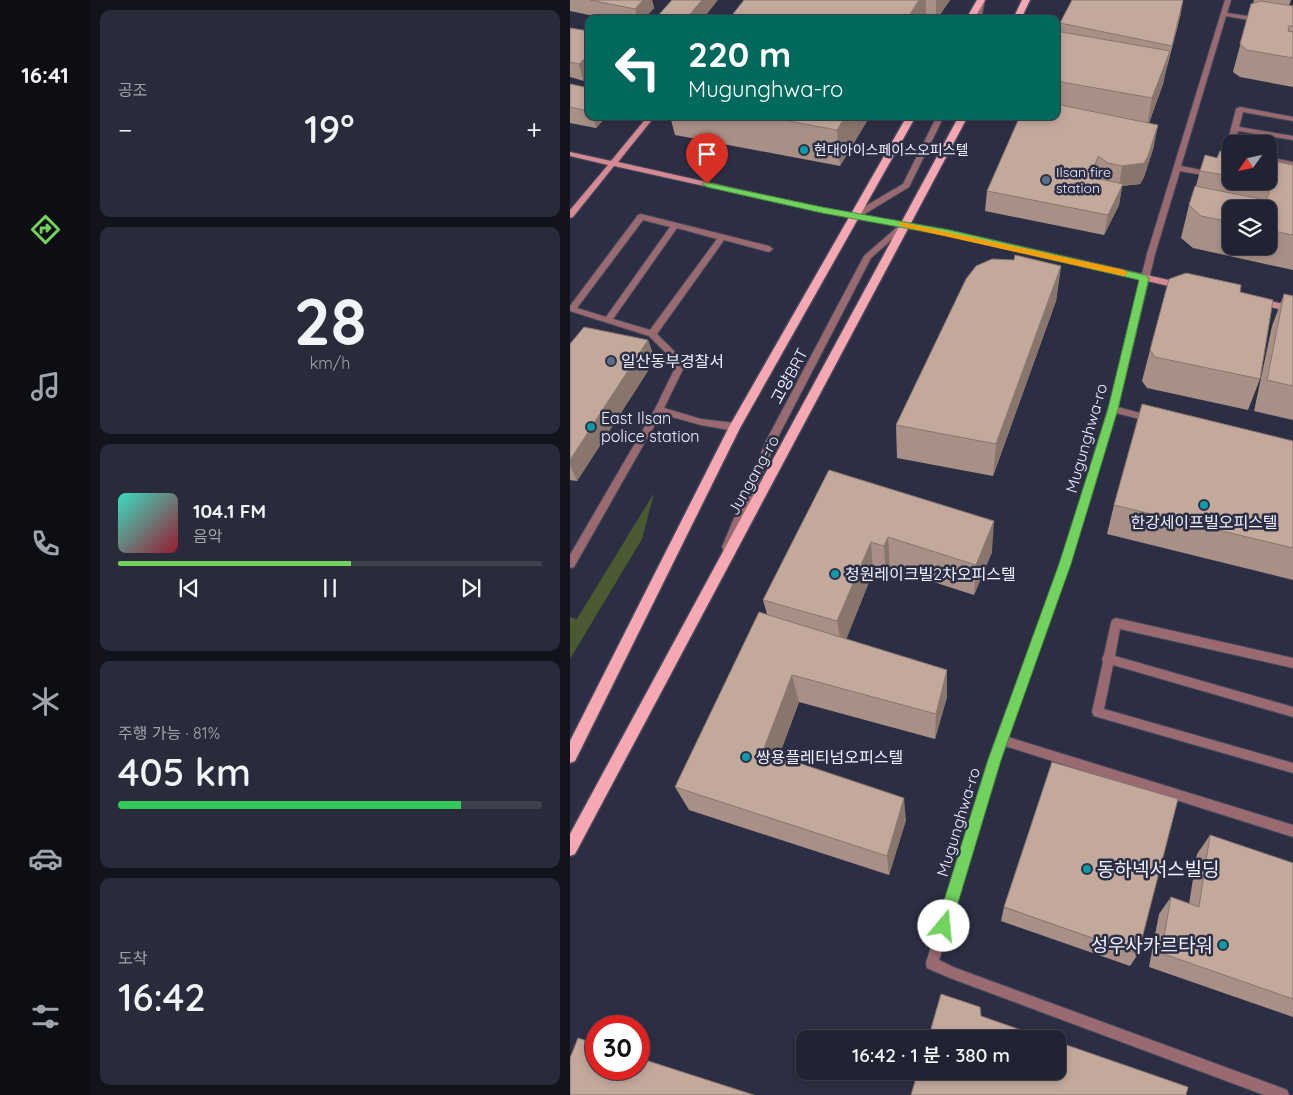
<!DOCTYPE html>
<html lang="ko">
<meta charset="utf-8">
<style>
:root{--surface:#212332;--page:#292b3a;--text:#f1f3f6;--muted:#a2a4ac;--line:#3e404d;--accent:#71d35e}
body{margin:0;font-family:Quicksand,"Noto Sans KR",sans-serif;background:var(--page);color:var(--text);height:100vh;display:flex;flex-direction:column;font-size:19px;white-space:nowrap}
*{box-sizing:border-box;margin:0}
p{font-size:16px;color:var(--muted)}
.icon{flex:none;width:28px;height:28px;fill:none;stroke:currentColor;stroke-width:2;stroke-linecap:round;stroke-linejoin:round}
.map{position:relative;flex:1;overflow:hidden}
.sheet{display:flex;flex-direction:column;gap:10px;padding:10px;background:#12131c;width:480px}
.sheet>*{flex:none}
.top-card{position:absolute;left:15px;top:15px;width:475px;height:105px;border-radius:10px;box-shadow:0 2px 8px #0003,0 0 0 1px var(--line);background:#00695c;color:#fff;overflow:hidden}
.needle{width:32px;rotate:236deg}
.controls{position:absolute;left:652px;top:135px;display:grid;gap:10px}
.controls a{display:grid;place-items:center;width:55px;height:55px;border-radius:10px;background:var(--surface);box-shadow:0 2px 8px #0003,0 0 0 1px var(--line);font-size:25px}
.speed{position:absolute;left:15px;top:1015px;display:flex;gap:10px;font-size:25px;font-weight:700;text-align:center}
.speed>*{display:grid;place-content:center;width:65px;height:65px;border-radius:50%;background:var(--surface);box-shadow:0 2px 8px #0003,0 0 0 1px var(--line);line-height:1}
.speed .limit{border:8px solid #d22;background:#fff;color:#111}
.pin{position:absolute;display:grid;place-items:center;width:42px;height:42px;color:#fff;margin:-51px -21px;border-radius:50% 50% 50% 0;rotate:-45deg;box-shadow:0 0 5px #0007}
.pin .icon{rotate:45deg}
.me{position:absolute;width:55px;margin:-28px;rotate:17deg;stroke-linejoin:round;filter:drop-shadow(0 0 4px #0008)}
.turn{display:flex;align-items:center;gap:18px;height:105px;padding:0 20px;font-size:22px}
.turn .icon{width:65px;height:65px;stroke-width:2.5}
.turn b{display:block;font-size:35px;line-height:42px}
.big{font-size:38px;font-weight:600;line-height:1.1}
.sheet .card{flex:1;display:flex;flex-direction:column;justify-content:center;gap:8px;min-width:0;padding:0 18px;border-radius:10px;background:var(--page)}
.sheet .dial{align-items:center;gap:0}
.dial b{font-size:65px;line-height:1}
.song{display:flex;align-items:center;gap:15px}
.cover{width:60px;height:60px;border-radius:8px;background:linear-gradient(135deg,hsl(170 70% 55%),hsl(350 70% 35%))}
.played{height:5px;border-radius:2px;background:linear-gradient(90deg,var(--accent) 55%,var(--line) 55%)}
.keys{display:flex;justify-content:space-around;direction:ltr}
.heat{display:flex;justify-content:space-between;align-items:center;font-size:28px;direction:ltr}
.charge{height:8px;border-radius:4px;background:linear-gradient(90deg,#34c759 81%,var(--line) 0)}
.trip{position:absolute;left:226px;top:1030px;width:270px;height:50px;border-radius:10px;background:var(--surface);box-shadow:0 2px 8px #0003,0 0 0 1px var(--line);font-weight:600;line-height:50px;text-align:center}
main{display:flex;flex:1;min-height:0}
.menu{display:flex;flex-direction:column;width:90px;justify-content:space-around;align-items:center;background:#0d0e14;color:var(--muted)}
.menu .icon{width:35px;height:35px}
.menu .on{color:var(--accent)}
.menu b{font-size:22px;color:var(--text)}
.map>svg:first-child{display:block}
.green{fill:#4b5931}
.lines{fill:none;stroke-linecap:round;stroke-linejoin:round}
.lane-casing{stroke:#474a5d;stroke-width:2}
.street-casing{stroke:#474a5d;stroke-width:2}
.secondary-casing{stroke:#474a5d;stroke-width:2}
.primary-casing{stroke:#474a5d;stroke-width:3}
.lane{fill:#996a70;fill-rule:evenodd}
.street{fill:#996a70;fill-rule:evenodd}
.secondary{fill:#d48993;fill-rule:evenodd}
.primary{fill:#f5a8b2;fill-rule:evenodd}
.wall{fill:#a89086;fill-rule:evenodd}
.shaded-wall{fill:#88766d}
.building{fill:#c3a89c;stroke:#88766d}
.route{fill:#71d35e;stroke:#49893d}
.slow{fill:#f59e0b}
.culture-dot{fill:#0f9aa8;stroke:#2c2f43;stroke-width:2}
.service-dot{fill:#5c6f8a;stroke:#2c2f43;stroke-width:2}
.labels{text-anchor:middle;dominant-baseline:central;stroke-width:5;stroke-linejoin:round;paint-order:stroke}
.far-poi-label{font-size:14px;fill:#edf0fd;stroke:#2c2f43;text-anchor:start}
.poi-label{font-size:16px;fill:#edf0fd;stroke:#2c2f43;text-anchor:start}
.street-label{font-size:16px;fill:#edf0fd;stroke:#2c2f43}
.near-poi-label{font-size:19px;fill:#edf0fd;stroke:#2c2f43;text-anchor:start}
</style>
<main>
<nav class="menu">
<b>16:41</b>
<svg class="icon on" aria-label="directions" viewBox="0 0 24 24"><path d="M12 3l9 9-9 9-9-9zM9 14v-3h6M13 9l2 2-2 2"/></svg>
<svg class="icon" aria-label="music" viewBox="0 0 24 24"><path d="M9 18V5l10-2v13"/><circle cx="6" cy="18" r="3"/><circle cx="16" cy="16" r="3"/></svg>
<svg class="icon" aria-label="phone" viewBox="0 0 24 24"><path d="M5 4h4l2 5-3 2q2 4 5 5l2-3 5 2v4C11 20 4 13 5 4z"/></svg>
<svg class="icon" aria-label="climate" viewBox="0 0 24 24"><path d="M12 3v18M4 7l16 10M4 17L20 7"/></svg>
<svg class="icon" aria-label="car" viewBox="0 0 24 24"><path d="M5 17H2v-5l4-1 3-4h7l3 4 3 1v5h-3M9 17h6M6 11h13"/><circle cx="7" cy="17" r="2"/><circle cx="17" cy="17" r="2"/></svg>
<svg class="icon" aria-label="filters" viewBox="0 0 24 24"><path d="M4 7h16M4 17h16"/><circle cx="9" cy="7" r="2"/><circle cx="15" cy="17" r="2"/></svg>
</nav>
<section class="sheet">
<div class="card"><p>공조</p>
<div class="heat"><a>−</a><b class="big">19°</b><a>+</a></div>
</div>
<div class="card dial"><b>28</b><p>km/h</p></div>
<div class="card">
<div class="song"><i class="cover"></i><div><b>104.1 FM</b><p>음악</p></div></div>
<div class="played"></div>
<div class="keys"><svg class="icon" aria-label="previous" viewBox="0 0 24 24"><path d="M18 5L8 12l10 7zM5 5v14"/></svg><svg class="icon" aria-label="pause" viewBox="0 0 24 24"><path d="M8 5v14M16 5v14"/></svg><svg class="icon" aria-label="next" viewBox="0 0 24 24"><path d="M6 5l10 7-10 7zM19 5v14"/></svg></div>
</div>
<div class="card"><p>주행 가능 · 81%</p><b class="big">405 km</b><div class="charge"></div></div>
<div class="card"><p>도착</p><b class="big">16:42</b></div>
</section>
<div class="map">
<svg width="723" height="1095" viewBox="0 0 723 1095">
<rect width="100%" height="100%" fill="#2c2f43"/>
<path class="green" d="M84 493 72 539 0 659V617L7 619Z"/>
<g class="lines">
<g class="lane-casing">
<path id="lane" d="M409 0H415L411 19H405Z
M670 107 723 117V121L673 112 669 127 723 136V140L668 131 665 144H661V155L655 152 666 109Z
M367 116H374L339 187 288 218H282V214L333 184Z
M699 157 723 162V166L699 161Z
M71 214 199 246 203 249 199 252 154 240 87 334 116 363 94 408 131 419 165 423 170 427 165 431 131 425 91 414 4 567 0 568V555L85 409 107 364 79 336 0 311V306L68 215ZM73 220 100 227 36 317 7 308ZM107 228 147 239 80 330 43 319Z
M334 221 337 222V226L301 258 206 441 161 550H153L152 547 196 441 294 256Z
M546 618 723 658V668L550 629 545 656 723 707V717L543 665 534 709 723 763V773L524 716 522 712 533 662 532 659 534 655 541 623 542 620Z"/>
</g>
<g class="street-casing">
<path id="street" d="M655 0H661L657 13 690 18 693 20 690 22 656 16 611 166 661 176V180L610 171 585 254 548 407 584 417 586 419 581 422 546 413 500 564 438 737 723 825V837L435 746 369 960 383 967 712 1088 717 1090 719 1095H694L380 978 357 968 356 963 418 760 490 564 538 409 577 254Z"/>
</g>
<g class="secondary-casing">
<path id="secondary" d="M78 116H85L48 162 252 208 379 230 612 283 616 286 612 289 379 236 252 212 44 166 3 217 0 218V210L38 165 0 156V152L41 161Z
M690 299 723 306V312L687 304V300Z"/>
</g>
<g class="primary-casing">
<path id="primary" d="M407 0H415L404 19H396Z
M452 0H460L451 19H443Z
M337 116H346L170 428 5 761 0 763V741L159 427Z
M389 116H398L5 854 0 856V834Z"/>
</g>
<use href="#lane" class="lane"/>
<use href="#street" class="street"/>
<use href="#secondary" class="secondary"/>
<use href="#primary" class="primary"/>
</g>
<path class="wall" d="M0 0H82L84 8 74 19H38L0 11Z
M174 0H380L367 19H359Z
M684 0H721L719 6H723V87L670 77 663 72 681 4 683 3Z
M611 13 597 67V66L593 84 579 123 584 146 574 177 570 184 552 186 549 205 534 235 415 211 417 191 486 116V31H489L490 23Z
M0 28 14 81 0 77Z
M0 84 19 88V116H37L26 128 0 123Z
M100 116H300L270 166 105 135Z
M661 153V181H699L723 165V270L623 248 611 238 619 205 626 186 630 171 647 158ZM661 209H699V246H661Z
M491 266 486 301 423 476 327 458 326 425Z
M670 292 690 379 678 410 577 388 572 381 580 350Z
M714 294 723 296V420L684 411 702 326Z
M78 340 85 360 7 481 0 480V344Z
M723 441V580L537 534 544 505Z
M259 470 422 552 404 595 320 568 316 576 303 572 276 639 377 670V697L365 739 229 702 209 756 336 820 319 875 119 810 105 787 197 614 193 600Z
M640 835 723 863V1017L579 967 589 914 601 897 619 904 627 854Z
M434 907 568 954 560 966 431 921Z"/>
<path class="shaded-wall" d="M73 0H82L84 8 74 19H67L65 9Z
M132 0H148L133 19H116Z
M349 0H356V19H337Z
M366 0H380L367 19H366Z
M613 0 611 13 597 67 602 46Z
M600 51 593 84 576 130 582 98Z
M19 54V75L14 81 9 64Z
M23 116H37L26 128Z
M276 116H300L270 166 267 130Z
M588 125 584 146 574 177 570 184 552 186 549 205 534 235 538 215 549 187 552 166Z
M528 156 524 177 518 197 521 177Z
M491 266 486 301 423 476 426 444Z
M78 340 85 360 7 481 0 465V460Z
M424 521 422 552 404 595 406 565Z
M318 537 320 568 316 576 314 546Z
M301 542 303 572 272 650 267 621Z
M377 670V697L365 739 366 714Z
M222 675 229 702 202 775 193 751Z
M334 798 336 820 319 875 317 856Z"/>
<path class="building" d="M20 0H73L65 9Z
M102 0H132L116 19H85Z
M174 0H349L337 19H159Z
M502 0H613L602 46 490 23Z
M691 1 723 6V26H719L718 31 723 32V58L677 50 670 44 681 4Z
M0 28 19 31V54L9 64 0 62Z
M486 31 600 51 582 98 486 81Z
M0 84 19 88V111L0 107Z
M486 104 588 125 578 156 574 163 552 166 538 163 528 156 521 177 553 184 538 215 417 191 450 116H486Z
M191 116H276L267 130Z
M650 151 661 153V176L630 171 635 155 647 158Z
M699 160 723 165V235L699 230V209H661V222L631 216 619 205 625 186 696 200 703 183 691 181H699Z
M445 255 491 266 426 444 326 425 396 279 406 266 422 259 444 260Z
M616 273 671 285 670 292 703 300 690 379 585 357 580 350 599 279Z
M714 294 723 296V386L697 380Z
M14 327 78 340 0 460V344Z
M572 404 723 441V548L544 505Z
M259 470 424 521 406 565 318 537 314 546 301 542 267 621 193 600Z
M189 612 377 670 366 714 222 675 193 751 334 798 317 856 105 787Z
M482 762 608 799 568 954 434 907Z
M640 835 723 863V999L591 953 601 897 629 907Z
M371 994 410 1007 411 1016 477 1039H358Z
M8 1038 26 1044V1069H69V1058L184 1095H0V1058Z
M488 1042 618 1087 616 1095H341L348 1071H488Z"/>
<path class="route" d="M134 182 252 207 379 230 575 275 579 278 548 409 522 495 501 564 431 760 381 926 379 931 374 933 369 931 366 926 418 760 489 564 511 495 538 409 569 280 379 236 252 213 137 187 132 184Z"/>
<path class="slow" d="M330 222 554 270 558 273 554 276 334 227 329 224Z"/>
<g class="culture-dot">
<circle cx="234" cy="150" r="5"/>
<circle cx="21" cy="427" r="5"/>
<circle cx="634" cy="505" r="5"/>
<circle cx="265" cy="574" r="5"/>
<circle cx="176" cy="757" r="5"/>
<circle cx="517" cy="869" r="5"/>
<circle cx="653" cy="945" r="5"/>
</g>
<g class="service-dot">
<circle cx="476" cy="180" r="5"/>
<circle cx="41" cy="361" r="5"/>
</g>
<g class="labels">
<g class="far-poi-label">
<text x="244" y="150">현대아이스페이스오피스텔</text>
<text x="486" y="172">Ilsan fire<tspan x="486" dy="16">station</tspan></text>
</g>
<g class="poi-label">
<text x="51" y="361">일산동부경찰서</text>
<text x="31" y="418">East Ilsan<tspan x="31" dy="18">police station</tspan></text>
<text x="634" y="522" text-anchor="middle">한강세이프빌오피스텔</text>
<text x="275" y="574">청원레이크빌2차오피스텔</text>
<text x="186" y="757">쌍용플레티넘오피스텔</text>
</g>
<g class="street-label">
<text transform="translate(219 376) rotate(-62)">고양BRT</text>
<text transform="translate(516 438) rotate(-74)">Mugunghwa-ro</text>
<text transform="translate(183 475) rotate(-61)">Jungang-ro</text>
<text transform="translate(388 822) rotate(-73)">Mugunghwa-ro</text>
</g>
<g class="near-poi-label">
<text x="527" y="869">동하넥서스빌딩</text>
<text x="643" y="945" text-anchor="end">성우사카르타워</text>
</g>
</g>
</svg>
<div class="controls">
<a><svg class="needle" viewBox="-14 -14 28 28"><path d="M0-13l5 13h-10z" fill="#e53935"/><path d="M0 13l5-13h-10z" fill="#a2a4ac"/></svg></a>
<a><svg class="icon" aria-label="layers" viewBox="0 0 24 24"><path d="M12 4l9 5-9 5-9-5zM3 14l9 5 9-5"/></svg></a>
</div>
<div class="speed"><div class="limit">30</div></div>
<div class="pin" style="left:137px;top:184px;background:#d93025"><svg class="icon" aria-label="arrive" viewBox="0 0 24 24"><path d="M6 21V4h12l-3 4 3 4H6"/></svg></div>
<svg class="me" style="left:374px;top:926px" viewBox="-20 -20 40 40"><circle r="19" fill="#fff"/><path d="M0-13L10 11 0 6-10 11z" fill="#71d35e"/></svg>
<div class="trip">16:42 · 1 분 · 380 m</div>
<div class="top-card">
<div class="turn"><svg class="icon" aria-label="left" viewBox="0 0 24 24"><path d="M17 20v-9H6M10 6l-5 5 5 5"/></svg><div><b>220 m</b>Mugunghwa-ro</div></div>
</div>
</div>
</main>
